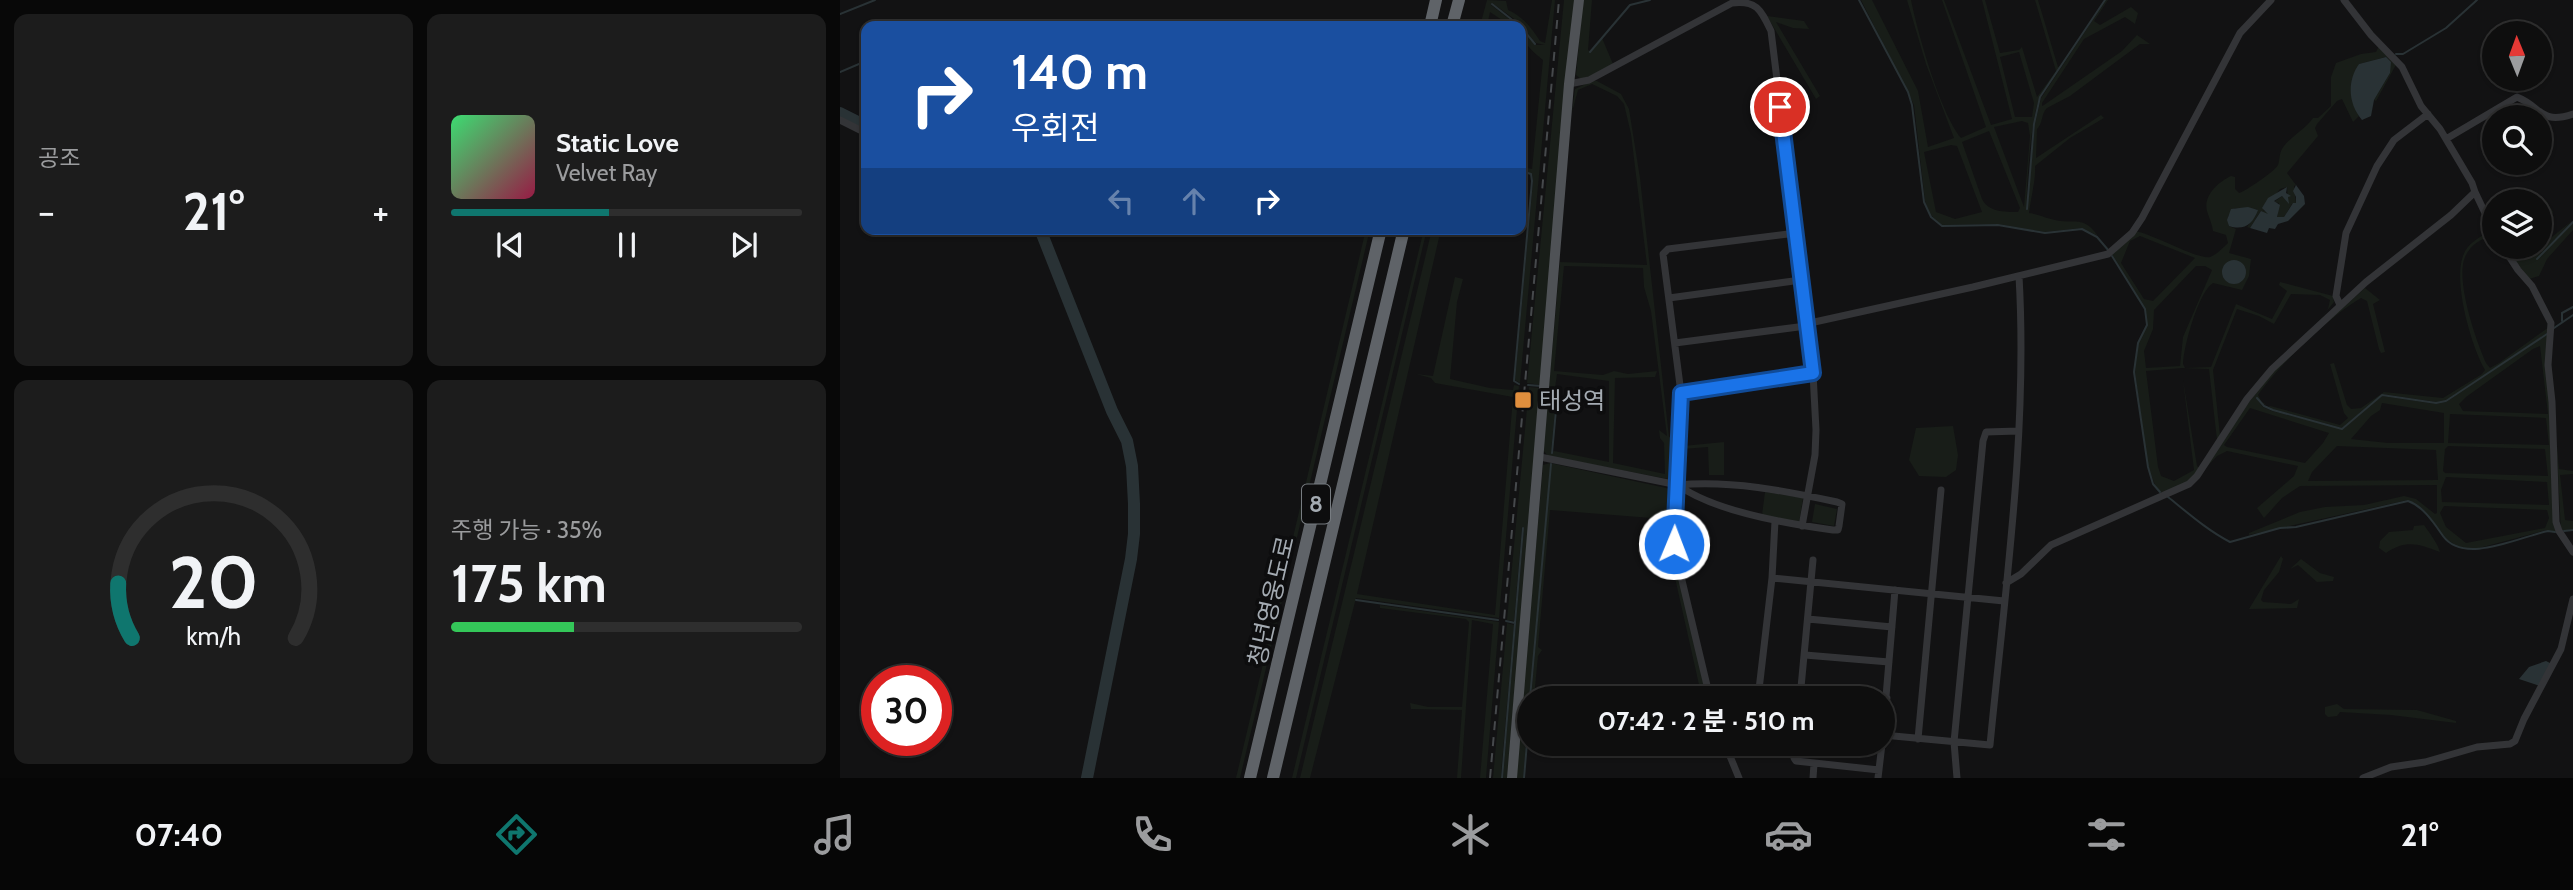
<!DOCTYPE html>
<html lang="ko">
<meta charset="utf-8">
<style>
:root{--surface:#0e0e0e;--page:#1c1c1c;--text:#f1f3f6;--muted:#9b9c9e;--line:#2e2e2e;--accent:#0f766e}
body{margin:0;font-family:Cabin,"Noto Sans KR",sans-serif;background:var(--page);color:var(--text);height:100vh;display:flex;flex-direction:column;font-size:26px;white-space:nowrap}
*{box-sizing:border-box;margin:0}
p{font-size:23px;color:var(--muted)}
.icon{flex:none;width:38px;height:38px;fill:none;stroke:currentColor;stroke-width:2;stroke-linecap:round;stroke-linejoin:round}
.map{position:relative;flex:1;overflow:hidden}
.drawer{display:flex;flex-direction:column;gap:14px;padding:14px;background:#080808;width:840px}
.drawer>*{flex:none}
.guide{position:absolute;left:21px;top:21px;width:665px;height:214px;border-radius:14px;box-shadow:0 2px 5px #0004,0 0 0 2px var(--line);background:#1a4fa0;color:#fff;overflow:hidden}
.needle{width:46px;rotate:359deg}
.buttons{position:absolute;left:1642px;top:21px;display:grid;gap:14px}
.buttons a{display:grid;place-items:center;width:70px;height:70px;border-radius:50%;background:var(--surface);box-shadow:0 2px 5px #0004,0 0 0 2px var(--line);font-size:35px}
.speed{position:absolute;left:21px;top:665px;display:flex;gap:14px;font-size:35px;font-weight:700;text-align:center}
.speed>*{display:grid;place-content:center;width:91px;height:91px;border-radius:50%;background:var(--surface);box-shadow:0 2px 5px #0004,0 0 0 2px var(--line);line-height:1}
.speed .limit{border:10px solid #d22;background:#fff;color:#111}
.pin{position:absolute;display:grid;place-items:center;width:60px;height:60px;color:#fff;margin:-30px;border:4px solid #fff;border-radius:50%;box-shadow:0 2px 7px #0007}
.me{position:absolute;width:77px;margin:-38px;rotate:1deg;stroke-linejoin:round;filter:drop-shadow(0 0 5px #0008)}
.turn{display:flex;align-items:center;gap:24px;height:147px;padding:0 35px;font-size:32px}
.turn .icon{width:91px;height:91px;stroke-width:2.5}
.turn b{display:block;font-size:49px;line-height:60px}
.lanes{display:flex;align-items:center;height:66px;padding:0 35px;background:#0003;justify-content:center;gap:35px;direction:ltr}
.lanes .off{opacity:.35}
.big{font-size:52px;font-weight:700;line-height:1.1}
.drawer .tile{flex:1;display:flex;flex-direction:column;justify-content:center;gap:10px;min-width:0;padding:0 24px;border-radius:14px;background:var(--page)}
.drawer .dial{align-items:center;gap:0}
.dial svg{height:182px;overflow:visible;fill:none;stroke:var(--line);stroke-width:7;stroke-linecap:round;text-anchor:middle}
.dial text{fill:var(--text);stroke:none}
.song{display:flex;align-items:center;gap:21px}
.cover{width:84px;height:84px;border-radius:10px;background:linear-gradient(135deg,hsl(140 70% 55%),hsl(340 70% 35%))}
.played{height:7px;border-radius:4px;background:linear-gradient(90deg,var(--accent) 45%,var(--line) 45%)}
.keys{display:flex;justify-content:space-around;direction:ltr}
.heat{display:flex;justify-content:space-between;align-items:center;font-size:38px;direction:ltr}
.charge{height:10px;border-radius:5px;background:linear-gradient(90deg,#34c759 35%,var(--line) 0)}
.drawer .tiles{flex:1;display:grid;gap:14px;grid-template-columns:repeat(2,1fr)}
.trip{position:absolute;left:677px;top:686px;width:378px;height:70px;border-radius:35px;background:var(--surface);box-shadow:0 2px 5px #0004,0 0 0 2px var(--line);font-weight:700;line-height:70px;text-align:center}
.dock{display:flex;height:112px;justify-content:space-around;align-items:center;background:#060606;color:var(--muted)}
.dock .icon{width:49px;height:49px}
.dock .selected{color:var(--accent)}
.dock b{font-size:32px;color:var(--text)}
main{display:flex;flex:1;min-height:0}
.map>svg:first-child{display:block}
.green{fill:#181d18;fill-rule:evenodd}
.water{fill:#293235}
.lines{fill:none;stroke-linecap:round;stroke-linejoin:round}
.stream{stroke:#293235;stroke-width:2}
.river{stroke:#293235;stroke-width:12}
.street{stroke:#333437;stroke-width:7}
.primary{stroke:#4f5256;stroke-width:10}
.highway{stroke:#5f6368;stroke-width:12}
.rail{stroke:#46494c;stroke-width:2;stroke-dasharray:9 7;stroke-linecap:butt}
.route-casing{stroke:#114b97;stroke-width:18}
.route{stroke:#1a73e8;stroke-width:12}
.poi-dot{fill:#e08e3d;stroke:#0d0d0e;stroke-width:2.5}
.labels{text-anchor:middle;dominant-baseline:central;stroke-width:7;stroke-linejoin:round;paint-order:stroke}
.shield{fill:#0d0d0e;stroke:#777c81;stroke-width:2}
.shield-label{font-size:23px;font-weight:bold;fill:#a4abb2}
.poi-label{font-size:24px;fill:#a4abb2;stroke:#0d0d0e;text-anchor:start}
.street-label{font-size:24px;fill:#a4abb2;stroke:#0d0d0e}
</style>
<main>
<section class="drawer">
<div class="tiles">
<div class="tile"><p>공조</p>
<div class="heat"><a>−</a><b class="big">21°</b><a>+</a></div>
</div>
<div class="tile">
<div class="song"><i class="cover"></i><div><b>Static Love</b><p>Velvet Ray</p></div></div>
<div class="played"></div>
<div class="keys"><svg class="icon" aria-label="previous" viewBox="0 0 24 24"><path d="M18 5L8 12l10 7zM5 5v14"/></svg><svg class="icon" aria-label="pause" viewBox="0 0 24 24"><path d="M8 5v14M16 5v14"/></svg><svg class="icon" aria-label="next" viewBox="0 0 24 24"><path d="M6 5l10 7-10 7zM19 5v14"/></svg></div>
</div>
<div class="tile dial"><svg viewBox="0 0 100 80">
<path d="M14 69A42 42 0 1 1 86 69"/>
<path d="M14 69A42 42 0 0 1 8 45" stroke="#0f766e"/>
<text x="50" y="56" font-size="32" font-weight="700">20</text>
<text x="50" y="72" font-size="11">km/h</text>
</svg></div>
<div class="tile"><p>주행 가능 · 35%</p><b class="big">175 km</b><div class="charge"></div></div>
</div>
</section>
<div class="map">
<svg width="1733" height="778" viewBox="0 0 1733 778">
<rect width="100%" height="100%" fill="#121213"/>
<path class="green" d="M647 0 666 1 668 10C681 15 693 29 700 41L705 43 712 0H715L680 383 675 380 693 181 692 174 681 170V167L692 169 703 60C693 52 682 43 681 29L695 45H705L696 43 673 18 652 3 651 5 678 26H671L650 12 647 26H640Z
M724 0H735L701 385 687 383Z
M743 0H752L748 50 751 52 762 38 773 64 757 74 741 79 736 75Z
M1021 0H1032L1078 91 1088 147 1114 138 1086 64 1067 0H1071C1078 34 1100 112 1121 138L1146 127 1102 0H1104L1151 125 1172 119 1142 0H1145L1160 53 1179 50 1182 47 1197 97 1216 71 1195 0H1198L1218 67 1221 66C1214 76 1204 87 1199 99 1191 120 1186 186 1187 210L1195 124 1201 98 1266 0H1268L1254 21 1260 25 1291 7 1298 13 1295 24 1285 17 1244 39 1202 103V106L1204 105 1282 51 1297 35 1310 44H1300L1230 96 1207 108C1201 113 1203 124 1197 129L1196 158 1261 115 1264 118 1230 138 1195 166C1196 180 1191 196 1189 213 1198 214 1203 217 1211 219 1233 226 1242 213 1258 236L1242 228 1205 232 1158 224 1102 225C1093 219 1088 212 1085 201L1074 105ZM1179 52 1194 103 1192 117H1175L1160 57ZM1182 121 1188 123 1190 136 1184 207 1154 127ZM1149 131 1180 208 1178 212C1165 212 1148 212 1142 199L1122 142ZM1111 145 1117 146 1142 212 1115 219 1096 212 1084 152Z
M927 16 964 21 969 29 953 28 936 22 980 96 976 99Z
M1539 46 1557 63 1536 101 1534 100 1550 73 1546 57 1519 64 1512 100 1519 116 1513 122 1502 99 1497 101 1477 124 1475 128 1478 136 1447 173 1456 185 1454 186 1456 203 1452 204 1444 217H1437L1439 203 1434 202 1442 196 1448 201 1447 187 1440 189 1423 210 1428 213 1427 215 1421 211 1410 228 1407 227 1416 215 1417 209 1395 208 1388 216 1389 226 1396 229 1389 253 1411 259 1409 276 1402 290 1373 283C1358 293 1344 345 1343 364L1345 368 1371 367 1396 304 1432 319 1447 291 1439 285 1440 282 1493 296 1494 302 1477 323 1488 309 1490 300 1480 295 1451 294 1434 324 1419 316 1397 309 1373 370 1380 435 1377 440 1369 369 1342 368 1306 371 1318 467 1321 476 1334 481 1354 470 1343 380 1357 466 1359 468 1349 481 1325 494 1317 490 1308 467 1295 372 1298 343 1307 325 1305 309 1272 254 1295 231C1313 234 1358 260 1370 257 1376 255 1383 248 1388 243L1386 235 1373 231C1372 224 1370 220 1368 214 1361 197 1378 182 1391 176L1395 177V189L1399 193C1406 191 1435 171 1438 165 1440 160 1439 154 1442 149 1448 138 1465 130 1473 118H1478L1491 106V77L1496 63 1521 54 1536 52ZM1300 236 1355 258 1313 301 1304 299 1281 263 1290 241ZM1356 266H1365L1372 270 1343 337 1340 366 1306 368 1304 351 1313 329 1314 310Z
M752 81H757L781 94 789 109 800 178 829 437 838 438 834 446 835 474 833 480 708 456 703 450 708 389 715 394 716 399 711 453 714 451 769 462V381L717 374 715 388 709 386 720 262 807 265 791 134 784 104 777 96 752 84 738 90 732 112 735 89ZM724 266 803 268 804 287 811 311 827 436 819 430 820 438 824 443 825 474 773 463 775 378 815 377 817 371 788 374 774 371 763 375 714 371Z
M1706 200 1713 212 1702 245 1733 220 1696 260 1733 223V230L1707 259 1699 276 1689 279 1665 247H1669L1676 257C1684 260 1688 252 1693 247H1699V237L1708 216 1700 205Z
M526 229H530L400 778H396Z
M584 229H587L456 778H452Z
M592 229H601L517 594 655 615 673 397 595 383 591 378 576 374 593 376 615 277 623 279 617 302 610 379 650 388 673 390 674 385 679 386 659 618 516 598 470 778H460Z
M1651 231 1654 235C1642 238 1630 245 1625 257 1615 280 1636 341 1646 363L1650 368 1659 363 1709 327 1710 331 1605 401 1596 402 1542 394 1502 428 1433 409 1416 398 1423 407 1432 411 1503 429 1542 396 1596 404 1606 402 1710 332 1717 532 1707 530 1639 548 1622 549 1606 539 1580 508 1568 500 1409 535V533L1460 512 1485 507 1524 505 1564 496 1576 499 1595 514 1597 513V485L1460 486 1442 498 1424 518 1417 508 1454 476 1458 466 1387 451 1377 456 1364 470 1406 406 1435 368 1525 288 1540 300 1533 304 1545 352 1541 353 1539 349 1527 301 1521 298C1490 316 1438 366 1418 395L1423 404 1500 425 1508 418 1504 413 1490 364 1494 363 1507 405 1511 409 1521 408 1544 392 1603 398 1642 374 1645 370C1631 346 1613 282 1623 256 1627 243 1640 237 1651 231ZM1700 346 1708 414 1623 411 1619 404 1626 397 1693 349ZM1542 403 1604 413V443H1548L1511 439 1531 416 1540 410ZM1410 408 1489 433 1483 443 1465 463 1387 447 1384 445ZM1610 414 1706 418 1709 445 1608 443ZM1497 446 1596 450 1598 480 1468 481 1472 472ZM1608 446 1705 449 1708 476 1605 473 1603 471 1605 449ZM1606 477 1707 482 1709 505 1602 502 1601 490ZM1604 506 1707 510 1709 518 1705 528 1626 543 1606 527 1600 513Z
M689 387 701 388 667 778H663L684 527H682L674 621 667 620Z
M1113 426 1118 455 1116 470 1106 477 1079 476 1069 460 1076 428Z
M1716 435 1719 469 1733 471V474L1720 475 1725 520 1733 521V529L1721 531Z
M884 442V475H869L868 447 843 449V446Z
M710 463 831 489 832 548 867 698H862L833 569 822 542 821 530 824 519 710 510 698 647 702 650 698 656 694 698H691L711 466 683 778H676L703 465Z
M925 492 963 498 959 523 922 515Z
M975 504 997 509 994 526 972 522Z
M1584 525C1590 534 1597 542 1600 552 1579 544 1566 539 1546 553L1539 548 1540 541 1549 532 1573 530 1574 526Z
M1441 556 1443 559 1439 572 1424 590 1421 600 1423 602 1451 604 1459 599 1457 608 1409 609Z
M1461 559 1480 573 1494 577 1493 581 1477 582 1458 565 1450 569Z
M540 605 659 622 646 778H640L653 624 632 620 621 778H617L622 710 571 709 570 703 588 707H622L629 622 626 619 540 608Z
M667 623 674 625 661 773V778H653Z
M1497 704 1504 709 1577 710 1616 721V723L1551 715 1500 712 1497 716 1488 717 1485 714V707Z"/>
<path class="water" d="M1546 57 1551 62 1550 73 1534 100 1531 116 1522 120C1508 104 1507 81 1519 64Z
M1456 185 1464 196 1465 204 1448 221 1438 224 1435 229 1429 228 1427 233 1410 228 1421 211 1428 214 1422 208 1428 198 1447 187 1446 193 1451 196 1448 197 1449 204 1442 196 1434 201 1440 205 1437 217H1444L1453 203H1456V197L1453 191Z
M1408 207 1418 210C1413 224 1404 231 1389 226L1387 220 1391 209Z
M1382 272a12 12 0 1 1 24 0a12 12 0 1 1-24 0Z
M1706 661 1712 664 1700 686 1679 679 1689 667Z"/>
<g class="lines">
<path class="stream" d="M1019 0 1068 92 1072 105 1084 202 1091 217 1102 226 1158 225 1205 233 1242 229 1257 237 1269 251
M652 4 680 26
M0 14 35 0
M681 27 695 44
M750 52 790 5 810 0
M1556 54H1563L1606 28 1637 0
M0 72 26 61
M1187 209 1194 124 1200 97 1265 0
M1272 256 1305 309 1307 325 1298 343 1294 372 1308 467 1313 484 1320 492
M1697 259 1733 222
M1722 321V313L1733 307
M1714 328 1733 315
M679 384 674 381 692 181 691 174 681 171
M688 385 701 386
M710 388 716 393 717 399 712 453
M1417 398 1424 406 1433 410 1502 429 1542 395 1596 403 1606 401 1707 334
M1328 497C1348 513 1367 530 1390 542L1440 528 1456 527 1568 501C1583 506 1594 523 1603 536 1624 565 1679 537 1708 531L1715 532
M1724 531 1733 530
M516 600 658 620
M666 621 675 623
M690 698 711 464
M662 778 683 528
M684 778 690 707"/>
<path class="river" d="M0 113 26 126
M200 229 272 411 287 441 292 466 294 504V534L291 559 247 778"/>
<path class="street" d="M729 84 749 80 892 3C917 0 921 10 931 31L973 373 976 430 975 455 962 526
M0 120 26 133
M1606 139 1677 97C1702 107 1700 125 1733 114
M1635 192 1654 232
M1663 247 1678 270 1692 286 1711 323 1708 365 1712 402 1716 522 1719 531 1733 552
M829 298 961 280
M1500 305 1496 296 1506 233 1537 166 1554 140 1588 114
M835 343 966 326 970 323 1133 287 1268 254 1292 233 1302 218 1400 33 1431 0
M841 393 973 373
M700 457 838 485C873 511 949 524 993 530H998L999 526 1002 504 997 502C945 491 891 480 838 485
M932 578 1164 601
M1166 583 1181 574 1211 545 1349 484 1357 476 1407 399 1432 369 1526 282 1611 215 1635 192 1632 183 1600 129 1581 106 1562 67 1531 35 1504 0
M968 619 1052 627
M965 655 1049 662
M961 691 1047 698
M870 698 835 551V503L841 393 823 254 828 249 956 233
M918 698 932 578 935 521
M960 698 973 560
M1043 732 1055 590
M1043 735 1150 745C1165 590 1188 432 1179 276
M1078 739 1101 490
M885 744 899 778
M956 744 954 758 956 761 1039 770
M973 778 974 764
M1038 778 1042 744
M1117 778 1114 742 1143 441 1146 432 1178 431
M1523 778 1551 767 1585 762 1637 747 1670 744 1675 741 1684 719 1721 649 1733 599"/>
<path class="primary" d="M672 778 729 84 739 0"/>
<path class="highway" d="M590 26 596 0
M612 26 619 0
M410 778 541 229
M433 778 564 229"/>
<path class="rail" d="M650 778 719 0"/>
</g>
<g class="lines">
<g class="route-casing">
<path id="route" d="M834 544 841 393 973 373 940 107"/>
</g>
<use href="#route" class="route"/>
</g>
<rect class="poi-dot" x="674" y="391" width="18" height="18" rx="3.5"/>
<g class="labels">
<rect class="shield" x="462" y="484.5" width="28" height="39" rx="5"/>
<g class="shield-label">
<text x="476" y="504">8</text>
</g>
<g class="poi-label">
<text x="699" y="400">태성역</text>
</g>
<g class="street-label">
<text transform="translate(431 601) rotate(-77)">청년영웅도로</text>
</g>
</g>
</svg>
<div class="buttons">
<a><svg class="needle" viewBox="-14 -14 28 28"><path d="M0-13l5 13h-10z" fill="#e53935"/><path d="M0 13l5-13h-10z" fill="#9b9c9e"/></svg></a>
<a><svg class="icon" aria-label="search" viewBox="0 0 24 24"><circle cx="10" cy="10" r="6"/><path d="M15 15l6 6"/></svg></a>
<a><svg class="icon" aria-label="layers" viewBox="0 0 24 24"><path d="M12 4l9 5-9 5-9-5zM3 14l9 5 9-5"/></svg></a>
</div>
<div class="speed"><div class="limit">30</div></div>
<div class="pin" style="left:940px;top:107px;background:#d93025"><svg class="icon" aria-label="arrive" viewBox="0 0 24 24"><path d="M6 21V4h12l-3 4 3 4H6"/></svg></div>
<svg class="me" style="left:834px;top:544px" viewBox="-20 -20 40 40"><circle r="17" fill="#1a73e8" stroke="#fff" stroke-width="3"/><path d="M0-11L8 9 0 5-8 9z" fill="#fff"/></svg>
<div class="trip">07:42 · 2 분 · 510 m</div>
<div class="guide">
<div class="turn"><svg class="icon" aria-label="right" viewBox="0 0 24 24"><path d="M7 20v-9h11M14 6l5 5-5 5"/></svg><div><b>140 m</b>우회전</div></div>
<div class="lanes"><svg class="icon off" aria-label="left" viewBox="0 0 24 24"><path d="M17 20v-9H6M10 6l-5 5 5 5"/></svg><svg class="icon off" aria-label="ahead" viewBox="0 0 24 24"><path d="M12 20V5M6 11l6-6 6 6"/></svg><svg class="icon" aria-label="right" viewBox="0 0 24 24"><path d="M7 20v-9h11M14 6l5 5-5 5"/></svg></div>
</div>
</div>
</main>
<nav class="dock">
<b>07:40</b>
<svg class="icon selected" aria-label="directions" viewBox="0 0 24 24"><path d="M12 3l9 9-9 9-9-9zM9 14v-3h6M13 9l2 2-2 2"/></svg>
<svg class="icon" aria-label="music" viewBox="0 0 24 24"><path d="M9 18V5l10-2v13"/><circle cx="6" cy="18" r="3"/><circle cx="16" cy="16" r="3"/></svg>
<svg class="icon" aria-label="phone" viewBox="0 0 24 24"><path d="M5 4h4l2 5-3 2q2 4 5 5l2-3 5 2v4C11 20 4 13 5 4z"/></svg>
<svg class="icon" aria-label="climate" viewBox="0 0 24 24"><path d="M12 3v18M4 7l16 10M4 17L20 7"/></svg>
<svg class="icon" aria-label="car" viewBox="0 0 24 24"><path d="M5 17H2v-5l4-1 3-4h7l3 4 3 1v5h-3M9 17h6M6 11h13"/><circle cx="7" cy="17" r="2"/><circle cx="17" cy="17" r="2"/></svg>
<svg class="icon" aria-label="filters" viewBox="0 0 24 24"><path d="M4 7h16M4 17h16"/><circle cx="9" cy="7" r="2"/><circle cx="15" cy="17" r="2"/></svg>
<b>21°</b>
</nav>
